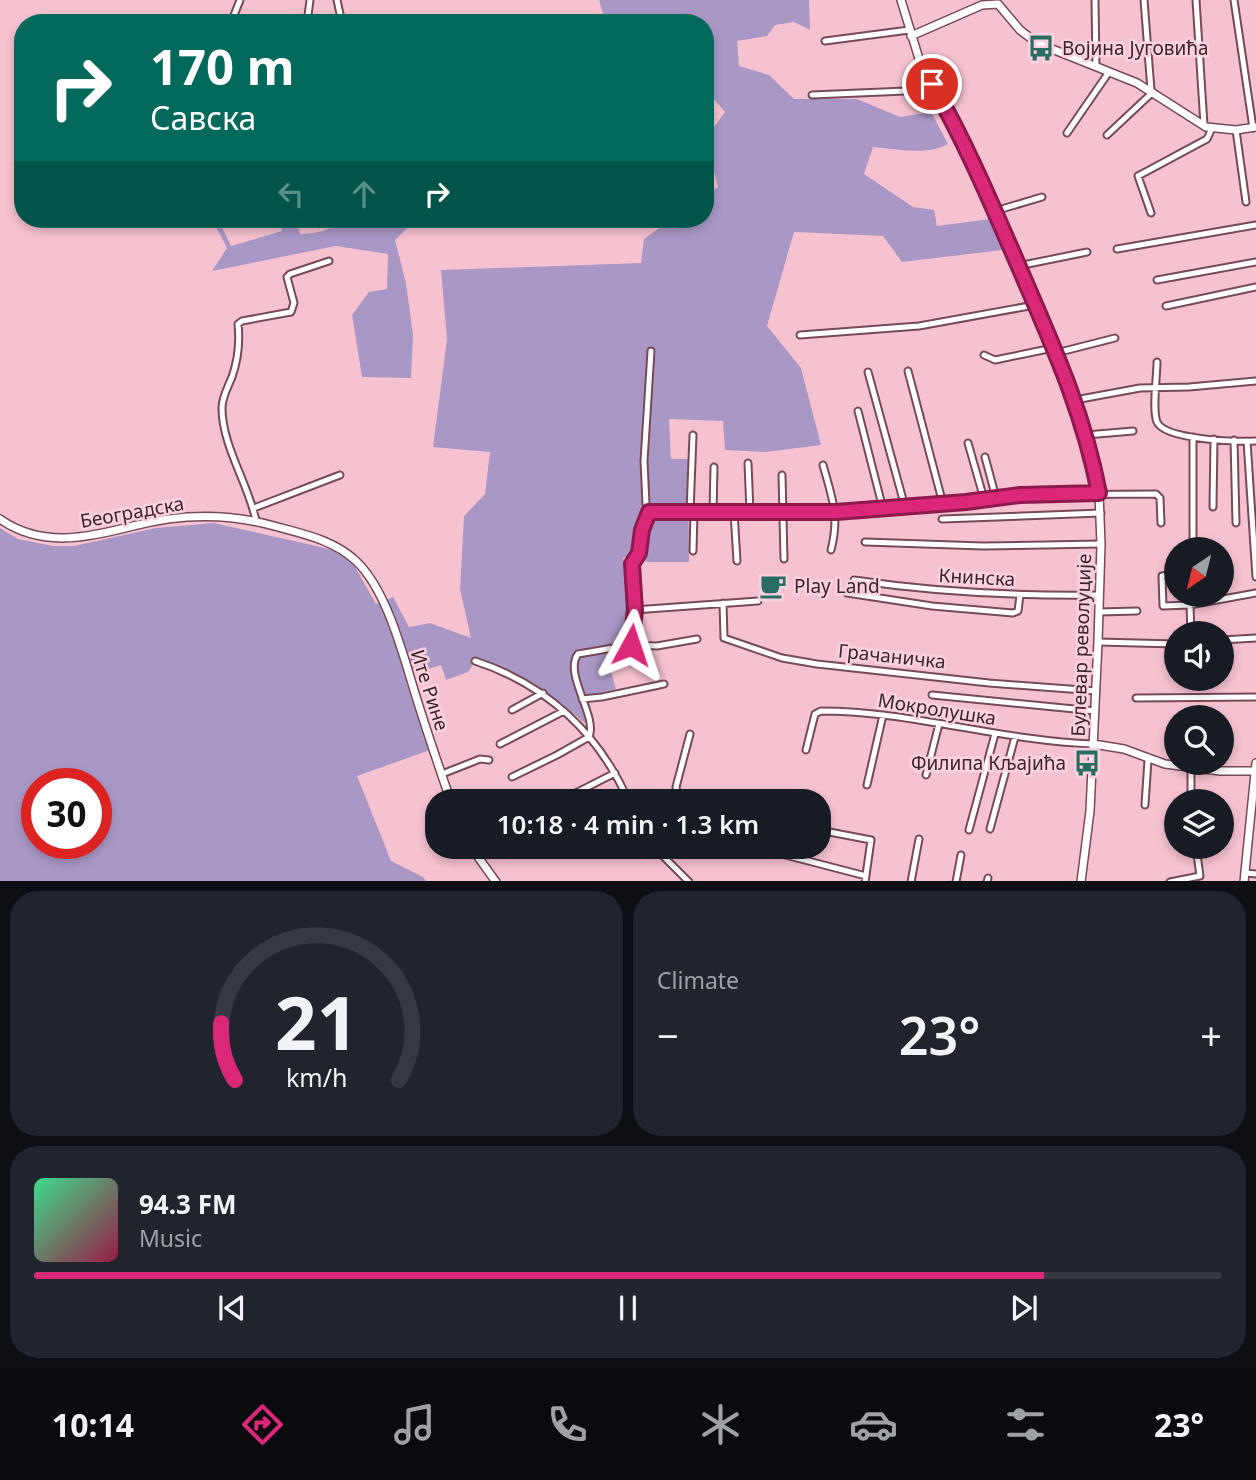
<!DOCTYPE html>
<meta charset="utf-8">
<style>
:root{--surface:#171b24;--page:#20242c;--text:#f1f3f6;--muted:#9ea1a6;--line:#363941;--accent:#db2777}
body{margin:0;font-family:"Noto Sans",sans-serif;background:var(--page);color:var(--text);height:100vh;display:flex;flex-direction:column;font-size:26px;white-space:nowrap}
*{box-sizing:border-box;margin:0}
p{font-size:23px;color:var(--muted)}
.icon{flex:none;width:38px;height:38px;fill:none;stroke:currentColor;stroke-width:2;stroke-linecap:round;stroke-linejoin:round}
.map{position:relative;height:881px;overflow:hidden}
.drawer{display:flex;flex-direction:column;gap:10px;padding:10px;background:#0d0f14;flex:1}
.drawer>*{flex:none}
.hud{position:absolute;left:14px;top:14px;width:700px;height:214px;border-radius:28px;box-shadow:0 4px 10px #0003;background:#00695c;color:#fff;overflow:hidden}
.needle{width:46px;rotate:215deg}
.fabs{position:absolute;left:1164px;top:537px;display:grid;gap:14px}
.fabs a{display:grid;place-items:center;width:70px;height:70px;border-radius:50%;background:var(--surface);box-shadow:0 4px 10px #0003;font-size:35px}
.speed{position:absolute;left:21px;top:768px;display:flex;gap:14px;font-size:35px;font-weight:700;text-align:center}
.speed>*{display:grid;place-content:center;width:91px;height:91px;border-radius:50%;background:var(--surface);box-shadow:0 4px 10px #0003;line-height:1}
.speed .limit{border:10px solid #d22;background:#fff;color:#111}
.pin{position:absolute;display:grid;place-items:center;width:60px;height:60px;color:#fff;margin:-30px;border:4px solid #fff;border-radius:50%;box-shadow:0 2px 7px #0007}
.me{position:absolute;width:77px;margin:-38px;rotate:5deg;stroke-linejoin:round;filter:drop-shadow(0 0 5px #0008)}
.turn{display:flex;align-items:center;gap:24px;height:147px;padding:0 21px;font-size:32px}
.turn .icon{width:91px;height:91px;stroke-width:2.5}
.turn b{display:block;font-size:49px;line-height:60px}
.lanes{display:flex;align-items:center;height:66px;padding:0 21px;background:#0003;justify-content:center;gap:35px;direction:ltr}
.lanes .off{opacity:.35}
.big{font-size:52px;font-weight:600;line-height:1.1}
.drawer .card{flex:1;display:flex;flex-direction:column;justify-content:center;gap:10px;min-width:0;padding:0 24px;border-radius:28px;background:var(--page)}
.drawer .dial{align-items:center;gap:0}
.dial svg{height:182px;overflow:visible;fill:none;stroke:var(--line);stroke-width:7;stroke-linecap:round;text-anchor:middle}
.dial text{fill:var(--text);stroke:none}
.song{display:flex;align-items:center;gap:21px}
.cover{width:84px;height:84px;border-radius:10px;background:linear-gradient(135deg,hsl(150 70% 55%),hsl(340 70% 35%))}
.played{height:7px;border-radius:4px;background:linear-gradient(90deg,var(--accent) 85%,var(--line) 85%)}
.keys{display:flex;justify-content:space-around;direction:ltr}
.heat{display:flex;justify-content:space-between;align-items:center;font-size:38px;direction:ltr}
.drawer .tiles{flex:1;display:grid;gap:10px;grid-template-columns:1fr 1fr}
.card:last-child{grid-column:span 2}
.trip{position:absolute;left:425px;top:789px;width:406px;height:70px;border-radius:28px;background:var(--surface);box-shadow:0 4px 10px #0003;font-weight:600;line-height:70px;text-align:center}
.tab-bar{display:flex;height:112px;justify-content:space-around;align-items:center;background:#090b0e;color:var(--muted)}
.tab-bar .icon{width:49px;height:49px}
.tab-bar .selected{color:var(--accent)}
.tab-bar b{font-size:32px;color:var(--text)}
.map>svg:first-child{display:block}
.green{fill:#a998c6;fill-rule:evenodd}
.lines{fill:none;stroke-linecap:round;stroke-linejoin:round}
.street-casing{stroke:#764a57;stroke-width:9}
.secondary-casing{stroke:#764a57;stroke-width:10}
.street{stroke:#fff;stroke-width:5}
.secondary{stroke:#fff;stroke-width:7}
.route-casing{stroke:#8e194d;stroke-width:18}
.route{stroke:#db2777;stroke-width:12}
.labels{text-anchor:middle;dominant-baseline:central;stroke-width:5;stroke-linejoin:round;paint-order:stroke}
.poi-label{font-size:19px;fill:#39252b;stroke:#fdd2de;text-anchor:start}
.street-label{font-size:19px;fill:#39252b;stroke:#fdd2de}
</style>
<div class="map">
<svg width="1256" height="882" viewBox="0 0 1256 882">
<rect width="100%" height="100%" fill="#f7c2d0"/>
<path class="green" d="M599 0H809L810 30 794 22 775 25 767 36 737 41 739 66 769 75 794 99H857L900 117 931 112 948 144C926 156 897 149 873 147L864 174 913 207 934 210 937 226 998 218 1011 249 902 262 883 236 794 232 767 326 801 368 821 445 766 452 725 450 723 421 669 419 671 459H688L689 562H649L623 557C629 587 630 613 626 643L605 650 616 689 583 697 585 723C546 690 526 675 477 658L468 672 446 680 441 665 409 675 433 749 357 776 391 861 423 877 426 881H0V528L18 539 53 546H74L156 528 214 523 347 553 376 604 393 597 409 627 430 623 471 638 460 589 464 516 485 494 490 452 433 447 447 339 441 270 641 263 644 239 672 219H705V196L718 187 706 138 725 112 705 89V23H606ZM37 784H96V844H37Z
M212 219H218L231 246 282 231 279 219H296L300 234C318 233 330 231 344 219H430L431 228 408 227 395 240 406 283 413 335 411 378 362 377 352 315 369 292 387 289 388 254 336 246 212 271 227 248Z"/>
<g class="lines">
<g class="street-casing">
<path id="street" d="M337 0 342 23
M1095 0 1096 66
M1144 0 1151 90
M1196 0 1204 125
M1234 0 1253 128
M231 23 240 0
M307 23 310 0
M825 41 909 30
M812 95 906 91 932 84
M1236 130 1246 202
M1067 133 1109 72
M1107 135 1153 92
M995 211 1042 197
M1151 213 1138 176 1207 139 1212 128
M1117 249 1256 225
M1018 266 1087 252
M1157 280 1256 262
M1166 306 1256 287
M800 335 919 326 1035 305
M1056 353 1115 338
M984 355 995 360 1053 348
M1157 362C1157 376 1152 410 1157 422 1165 440 1238 442 1256 441
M908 371 943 504
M868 372 905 507
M1075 400 1140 388 1189 387 1256 381
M858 411 883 509
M1086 435 1133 431
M1234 440 1236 523
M1247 441 1256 577
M968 443 984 499
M985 457 996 498
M748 463 750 512
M823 465C832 498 840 515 831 550
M782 475 784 559
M1213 507 1214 439
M254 508 340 475
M649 512H836L966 502 1020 495 1156 494 1160 498 1161 523
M690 512 693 435
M713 512 714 467
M734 512 737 561
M942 519 1101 513
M256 521C249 485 222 446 222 408 222 397 228 387 232 377 238 360 240 343 238 324L242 321 291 312 294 303 287 277 290 274 329 261
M1193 539V437
M865 542 983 546 1101 544
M693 551 694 512
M1176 574 1162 576 1163 606 1190 605 1256 593
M854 580C935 592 1017 596 1099 595
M847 593 932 606 1013 613 1018 611 1020 595
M723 603 724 638 782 658 817 664 989 683 1096 691
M1190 605 1191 634
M634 610 758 601
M1099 612 1137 611
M1222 640 1256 638
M1098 642 1176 644
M631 645 634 610 632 564 639 553 642 530 649 512 646 504 644 461 651 351
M475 661C546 684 599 733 629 802
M932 695 1095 711
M1136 698 1256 697
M582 699 602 697 664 684
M512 710 543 693
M589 737C598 716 563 674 578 654L631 645 657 646 697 639
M500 744 564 711
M806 750 815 714 821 711C913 711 1001 741 1093 744
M1191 768V802
M442 774 480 759 489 760
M926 775 939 724
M512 777 557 755 589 737
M867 785 883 715
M558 802 615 773
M618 802 627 797
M676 802 678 797 676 787 690 734
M1145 805 1148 760
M990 829 1015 737
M819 830 871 840 865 882
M969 830 995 734
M654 847 689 882
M528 849 532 847
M770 851 866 876
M1246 873 1256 874
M911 882 919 839
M956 882 961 855
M987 882 988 878
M1170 882 1200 876 1196 847"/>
</g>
<g class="secondary-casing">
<path id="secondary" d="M901 0 920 62 974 163 1067 380 1086 435 1096 476 1099 493 1101 544 1098 642 1090 811 1081 882
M911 36 982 5 998 4 1020 30 1037 43 1137 83 1206 127 1236 130 1256 127
M0 519C41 548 87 538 133 526 179 514 228 513 274 526 303 534 334 540 356 561 389 592 405 663 419 706 429 738 440 770 451 802
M1093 744 1124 749 1165 764 1220 771H1255
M471 847 496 882
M1244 882 1256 763"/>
</g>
<use href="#street" class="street"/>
<use href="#secondary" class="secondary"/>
</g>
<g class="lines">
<g class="route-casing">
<path id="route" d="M631 645 635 610 632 564 639 553 642 530 649 512H836L966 502 1020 495 1099 493C1083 410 1052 344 1019 267 992 205 966 143 932 84"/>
</g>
<use href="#route" class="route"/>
</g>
<defs>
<g id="bus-bare" transform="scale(2.1)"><path d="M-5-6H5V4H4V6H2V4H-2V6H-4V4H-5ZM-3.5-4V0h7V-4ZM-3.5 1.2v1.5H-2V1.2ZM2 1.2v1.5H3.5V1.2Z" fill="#276d62" stroke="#fdd2de" stroke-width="2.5" paint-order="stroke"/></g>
<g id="cafe-bare" transform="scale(2.1)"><path d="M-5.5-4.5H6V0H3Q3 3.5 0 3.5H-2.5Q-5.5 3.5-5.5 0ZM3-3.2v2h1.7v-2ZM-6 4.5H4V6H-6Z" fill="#276d62" stroke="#fdd2de" stroke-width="2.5" paint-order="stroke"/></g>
</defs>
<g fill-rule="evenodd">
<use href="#bus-bare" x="1041" y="48"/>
<use href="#cafe-bare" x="773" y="586"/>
<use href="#bus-bare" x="1087" y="763"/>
</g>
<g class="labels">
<g class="poi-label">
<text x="1062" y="48">Војина Југовића</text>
<text x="794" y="586">Play Land</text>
<text x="1066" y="763" text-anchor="end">Филипа Кљајића</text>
</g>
<g class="street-label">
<text transform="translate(132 512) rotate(-10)">Београдска</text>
<text transform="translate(977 577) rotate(3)">Книнска</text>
<text transform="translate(1081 645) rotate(-88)">Булевар револуције</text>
<text transform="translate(892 656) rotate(6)">Грачаничка</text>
<text transform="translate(430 690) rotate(72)">Ите Рине</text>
<text transform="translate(937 709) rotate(9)">Мокролушка</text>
</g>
</g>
</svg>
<div class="fabs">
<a><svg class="needle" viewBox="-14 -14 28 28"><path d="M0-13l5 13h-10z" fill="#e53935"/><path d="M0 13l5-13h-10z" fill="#9ea1a6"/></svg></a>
<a><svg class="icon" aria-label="sound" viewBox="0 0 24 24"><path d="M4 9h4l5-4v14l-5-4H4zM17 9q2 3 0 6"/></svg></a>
<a><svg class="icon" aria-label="search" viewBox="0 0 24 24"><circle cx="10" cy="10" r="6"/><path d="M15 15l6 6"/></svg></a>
<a><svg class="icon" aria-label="layers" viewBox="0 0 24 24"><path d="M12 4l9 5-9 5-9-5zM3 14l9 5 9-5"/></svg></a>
</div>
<div class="speed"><div class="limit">30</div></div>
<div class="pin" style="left:932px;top:84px;background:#d93025"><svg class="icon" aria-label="arrive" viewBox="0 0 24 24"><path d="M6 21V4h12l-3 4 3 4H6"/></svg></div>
<svg class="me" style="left:631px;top:645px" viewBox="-20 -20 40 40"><path d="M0-17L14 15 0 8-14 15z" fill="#db2777" stroke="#fff" stroke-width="4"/></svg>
<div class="trip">10:18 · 4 min · 1.3 km</div>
<div class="hud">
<div class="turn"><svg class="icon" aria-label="right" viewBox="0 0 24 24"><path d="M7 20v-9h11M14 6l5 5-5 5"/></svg><div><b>170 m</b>Савска</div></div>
<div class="lanes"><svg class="icon off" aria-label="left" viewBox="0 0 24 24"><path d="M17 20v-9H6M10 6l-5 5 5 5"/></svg><svg class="icon off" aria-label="ahead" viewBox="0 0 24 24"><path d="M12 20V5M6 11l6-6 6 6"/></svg><svg class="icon" aria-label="right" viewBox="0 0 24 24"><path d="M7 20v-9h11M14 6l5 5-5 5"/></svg></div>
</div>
</div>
<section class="drawer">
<div class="tiles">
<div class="card dial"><svg viewBox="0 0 100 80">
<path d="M14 69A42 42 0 1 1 86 69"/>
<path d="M14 69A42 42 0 0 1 8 44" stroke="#db2777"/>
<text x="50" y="56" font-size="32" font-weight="700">21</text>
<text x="50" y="72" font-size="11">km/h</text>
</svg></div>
<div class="card"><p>Climate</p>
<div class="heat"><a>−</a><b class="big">23°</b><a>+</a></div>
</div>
<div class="card">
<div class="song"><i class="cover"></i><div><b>94.3 FM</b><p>Music</p></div></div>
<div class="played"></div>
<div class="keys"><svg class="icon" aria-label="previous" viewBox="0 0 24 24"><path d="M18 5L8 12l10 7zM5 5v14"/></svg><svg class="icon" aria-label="pause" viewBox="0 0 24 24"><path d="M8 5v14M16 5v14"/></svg><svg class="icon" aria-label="next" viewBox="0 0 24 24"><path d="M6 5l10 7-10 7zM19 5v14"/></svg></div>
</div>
</div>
</section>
<nav class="tab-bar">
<b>10:14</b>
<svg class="icon selected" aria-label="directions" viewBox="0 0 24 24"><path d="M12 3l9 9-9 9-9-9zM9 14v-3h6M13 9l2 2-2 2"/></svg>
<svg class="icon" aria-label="music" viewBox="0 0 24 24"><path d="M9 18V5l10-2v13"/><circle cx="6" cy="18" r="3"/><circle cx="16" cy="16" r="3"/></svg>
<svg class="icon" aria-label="phone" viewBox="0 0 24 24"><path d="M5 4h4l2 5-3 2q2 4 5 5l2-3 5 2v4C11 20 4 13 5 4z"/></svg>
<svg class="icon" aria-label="climate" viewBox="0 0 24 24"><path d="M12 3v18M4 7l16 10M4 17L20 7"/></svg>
<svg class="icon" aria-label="car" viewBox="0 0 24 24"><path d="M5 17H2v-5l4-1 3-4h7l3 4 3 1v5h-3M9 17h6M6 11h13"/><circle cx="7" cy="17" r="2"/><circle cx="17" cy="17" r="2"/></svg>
<svg class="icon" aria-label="filters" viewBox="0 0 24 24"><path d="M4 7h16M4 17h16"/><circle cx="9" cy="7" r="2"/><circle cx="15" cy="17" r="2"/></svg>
<b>23°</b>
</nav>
